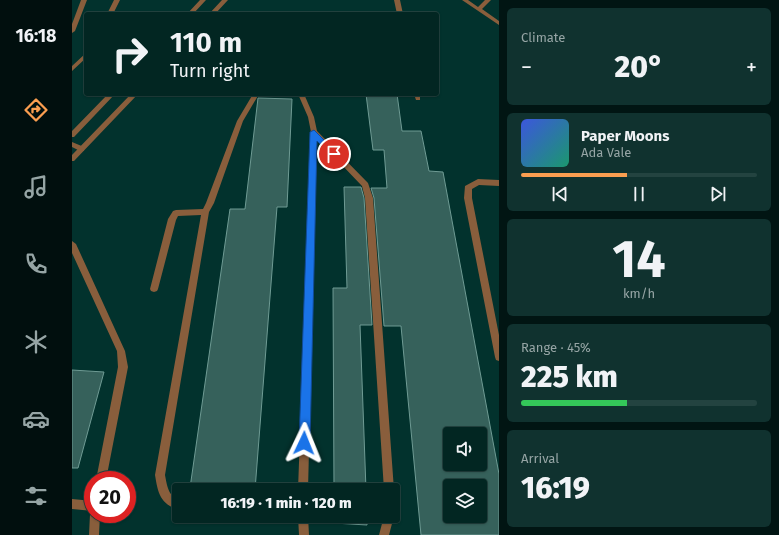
<!DOCTYPE html>
<meta charset="utf-8">
<style>
:root{--surface:#022622;--page:#10322f;--text:#f1f3f6;--muted:#96a5a5;--line:#234340;--accent:#fb9e50}
body{margin:0;font-family:"Fira Sans",sans-serif;background:var(--page);color:var(--text);height:100vh;display:flex;flex-direction:column;font-size:15px;white-space:nowrap}
*{box-sizing:border-box;margin:0}
p{font-size:13px;color:var(--muted)}
.icon{flex:none;width:22px;height:22px;fill:none;stroke:currentColor;stroke-width:2;stroke-linecap:round;stroke-linejoin:round}
.map{position:relative;flex:1;overflow:hidden}
.side{display:flex;flex-direction:column;gap:8px;padding:8px;background:#011513;width:280px}
.side>*{flex:none}
.hud{position:absolute;left:12px;top:12px;width:355px;height:84px;border-radius:4px;box-shadow:0 1px 3px #0004,0 0 0 1px var(--line);background:#022622;color:var(--text);overflow:hidden}
.fabs{position:absolute;left:371px;top:427px;display:grid;gap:8px}
.fabs a{display:grid;place-items:center;width:44px;height:44px;border-radius:4px;background:var(--surface);box-shadow:0 1px 3px #0004,0 0 0 1px var(--line);font-size:20px}
.speed{position:absolute;left:12px;top:471px;display:flex;gap:8px;font-size:20px;font-weight:700;text-align:center}
.speed>*{display:grid;place-content:center;width:52px;height:52px;border-radius:50%;background:var(--surface);box-shadow:0 1px 3px #0004,0 0 0 1px var(--line);line-height:1}
.speed .limit{border:6px solid #d22;background:#fff;color:#111}
.pin{position:absolute;display:grid;place-items:center;width:34px;height:34px;color:#fff;margin:-17px;border:2px solid #fff;border-radius:50%;box-shadow:0 1px 4px #0007}
.me{position:absolute;width:44px;margin:-22px;rotate:2deg;stroke-linejoin:round;filter:drop-shadow(0 0 3px #0008)}
.turn{display:flex;align-items:center;gap:14px;height:84px;padding:0 20px;font-size:18px}
.turn .icon{width:52px;height:52px;stroke-width:2.5}
.turn b{display:block;font-size:28px;line-height:34px}
.big{font-size:30px;font-weight:800;line-height:1.1}
.side .card{flex:1;display:flex;flex-direction:column;justify-content:center;gap:6px;min-width:0;padding:0 14px;border-radius:6px;background:var(--page)}
.side .dial{align-items:center;gap:0}
.dial b{font-size:52px;line-height:1}
.song{display:flex;align-items:center;gap:12px}
.cover{width:48px;height:48px;border-radius:6px;background:linear-gradient(135deg,hsl(230 70% 55%),hsl(160 70% 35%))}
.played{height:4px;border-radius:2px;background:linear-gradient(90deg,var(--accent) 45%,var(--line) 45%)}
.keys{display:flex;justify-content:space-around;direction:ltr}
.heat{display:flex;justify-content:space-between;align-items:center;font-size:22px;direction:ltr}
.charge{height:6px;border-radius:3px;background:linear-gradient(90deg,#34c759 45%,var(--line) 0)}
.trip{position:absolute;left:100px;top:483px;width:228px;height:40px;border-radius:4px;background:var(--surface);box-shadow:0 1px 3px #0004,0 0 0 1px var(--line);font-weight:800;line-height:40px;text-align:center}
main{display:flex;flex:1;min-height:0}
.menu{display:flex;flex-direction:column;width:72px;justify-content:space-around;align-items:center;background:#010f0e;color:var(--muted)}
.menu .icon{width:28px;height:28px}
.menu .current{color:var(--accent)}
.menu b{font-size:18px;color:var(--text)}
.map>svg:first-child{display:block}
.building{fill:#36615b;stroke:#6f9b94;fill-rule:evenodd}
.lines{fill:none;stroke-linecap:round;stroke-linejoin:round}
.service{fill:#895e3c;fill-rule:evenodd}
.minor{fill:#895e3c;fill-rule:evenodd}
.tertiary{fill:#895e3c;fill-rule:evenodd}
.route{fill:#1a73e8;stroke:#114b97}
</style>
<main>
<nav class="menu">
<b>16:18</b>
<svg class="icon current" aria-label="directions" viewBox="0 0 24 24"><path d="M12 3l9 9-9 9-9-9zM9 14v-3h6M13 9l2 2-2 2"/></svg>
<svg class="icon" aria-label="music" viewBox="0 0 24 24"><path d="M9 18V5l10-2v13"/><circle cx="6" cy="18" r="3"/><circle cx="16" cy="16" r="3"/></svg>
<svg class="icon" aria-label="phone" viewBox="0 0 24 24"><path d="M5 4h4l2 5-3 2q2 4 5 5l2-3 5 2v4C11 20 4 13 5 4z"/></svg>
<svg class="icon" aria-label="climate" viewBox="0 0 24 24"><path d="M12 3v18M4 7l16 10M4 17L20 7"/></svg>
<svg class="icon" aria-label="car" viewBox="0 0 24 24"><path d="M5 17H2v-5l4-1 3-4h7l3 4 3 1v5h-3M9 17h6M6 11h13"/><circle cx="7" cy="17" r="2"/><circle cx="17" cy="17" r="2"/></svg>
<svg class="icon" aria-label="filters" viewBox="0 0 24 24"><path d="M4 7h16M4 17h16"/><circle cx="9" cy="7" r="2"/><circle cx="15" cy="17" r="2"/></svg>
</nav>
<div class="map">
<svg width="427" height="535" viewBox="0 0 427 535">
<rect width="100%" height="100%" fill="#02322d"/>
<path class="building" d="M294 94H325L330 131H349L357 171 371 172 427 474V535H349L329 326H312L302 198 299 188H315L312 150H301ZM378 434H408V464H378ZM378 486H408V516H378Z
M186 98 220 99 215 207H205L183 490 118 488 158 209H173Z
M272 187H289L292 198 300 325H288L294 490H262L261 288H275Z
M0 370 32 372 6 468H0Z
M262 516H295V525L262 523Z"/>
<g class="lines">
<path class="service" d="M9 0H15L3 31 0 33V24Z
M42 0H48L41 14H35Z
M322 0H328L331 14H325Z
M390 0H396L406 7 413 0H419L410 9 427 21V25Z
M143 10 152 13 153 14 141 13 140 12Z
M14 53V58L0 71V66Z
M181 94H187L171 121 142 203 137 212 93 475C95 485 96 496 107 500V510C88 504 86 493 83 475L129 215 106 216 104 220 86 289 85 291 82 292 79 291 78 289 96 219 101 211 104 210 131 209 134 203 165 121Z
M226 94H232L242 117 245 131 296 183 301 198 322 490 321 493V490H312L293 198 290 186 245 139 236 490H226L239 132 236 117Z
M342 94H348V100H344Z
M0 142 12 147V151H8L0 147Z
M406 179 427 180V186L407 185 400 189V198L427 335V361L424 360 423 357 392 198 393 186Z
M0 499 21 501V511L0 509Z
M321 513 322 516 317 535H307L312 516H321Z
M226 516H236L237 535H227Z"/>
<path class="minor" d="M0 241 4 244 53 351 56 367 34 480H24L46 367 45 351 0 253Z
M19 510H21V514H28L27 535H17L18 514Z"/>
<path class="tertiary" d="M128 0H134L121 14H115Z
M150 0H156L143 14H137Z
M36 94H43L2 137H0V131Z
M59 94H66L2 161H0V155Z"/>
</g>
<path class="route" d="M242 130 266 154 265 155H259L245 141 238 443 236 447 232 449 229 447 227 443 238 132Z"/>
</svg>
<div class="fabs">
<a><svg class="icon" aria-label="sound" viewBox="0 0 24 24"><path d="M4 9h4l5-4v14l-5-4H4zM17 9q2 3 0 6"/></svg></a>
<a><svg class="icon" aria-label="layers" viewBox="0 0 24 24"><path d="M12 4l9 5-9 5-9-5zM3 14l9 5 9-5"/></svg></a>
</div>
<div class="speed"><div class="limit">20</div></div>
<div class="pin" style="left:262px;top:154px;background:#d93025"><svg class="icon" aria-label="arrive" viewBox="0 0 24 24"><path d="M6 21V4h12l-3 4 3 4H6"/></svg></div>
<svg class="me" style="left:232px;top:443px" viewBox="-20 -20 40 40"><path d="M0-17L14 15 0 8-14 15z" fill="#1a73e8" stroke="#fff" stroke-width="4"/></svg>
<div class="trip">16:19 · 1 min · 120 m</div>
<div class="hud">
<div class="turn"><svg class="icon" aria-label="right" viewBox="0 0 24 24"><path d="M7 20v-9h11M14 6l5 5-5 5"/></svg><div><b>110 m</b>Turn right</div></div>
</div>
</div>
<section class="side">
<div class="card"><p>Climate</p>
<div class="heat"><a>−</a><b class="big">20°</b><a>+</a></div>
</div>
<div class="card">
<div class="song"><i class="cover"></i><div><b>Paper Moons</b><p>Ada Vale</p></div></div>
<div class="played"></div>
<div class="keys"><svg class="icon" aria-label="previous" viewBox="0 0 24 24"><path d="M18 5L8 12l10 7zM5 5v14"/></svg><svg class="icon" aria-label="pause" viewBox="0 0 24 24"><path d="M8 5v14M16 5v14"/></svg><svg class="icon" aria-label="next" viewBox="0 0 24 24"><path d="M6 5l10 7-10 7zM19 5v14"/></svg></div>
</div>
<div class="card dial"><b>14</b><p>km/h</p></div>
<div class="card"><p>Range · 45%</p><b class="big">225 km</b><div class="charge"></div></div>
<div class="card"><p>Arrival</p><b class="big">16:19</b></div>
</section>
</main>
